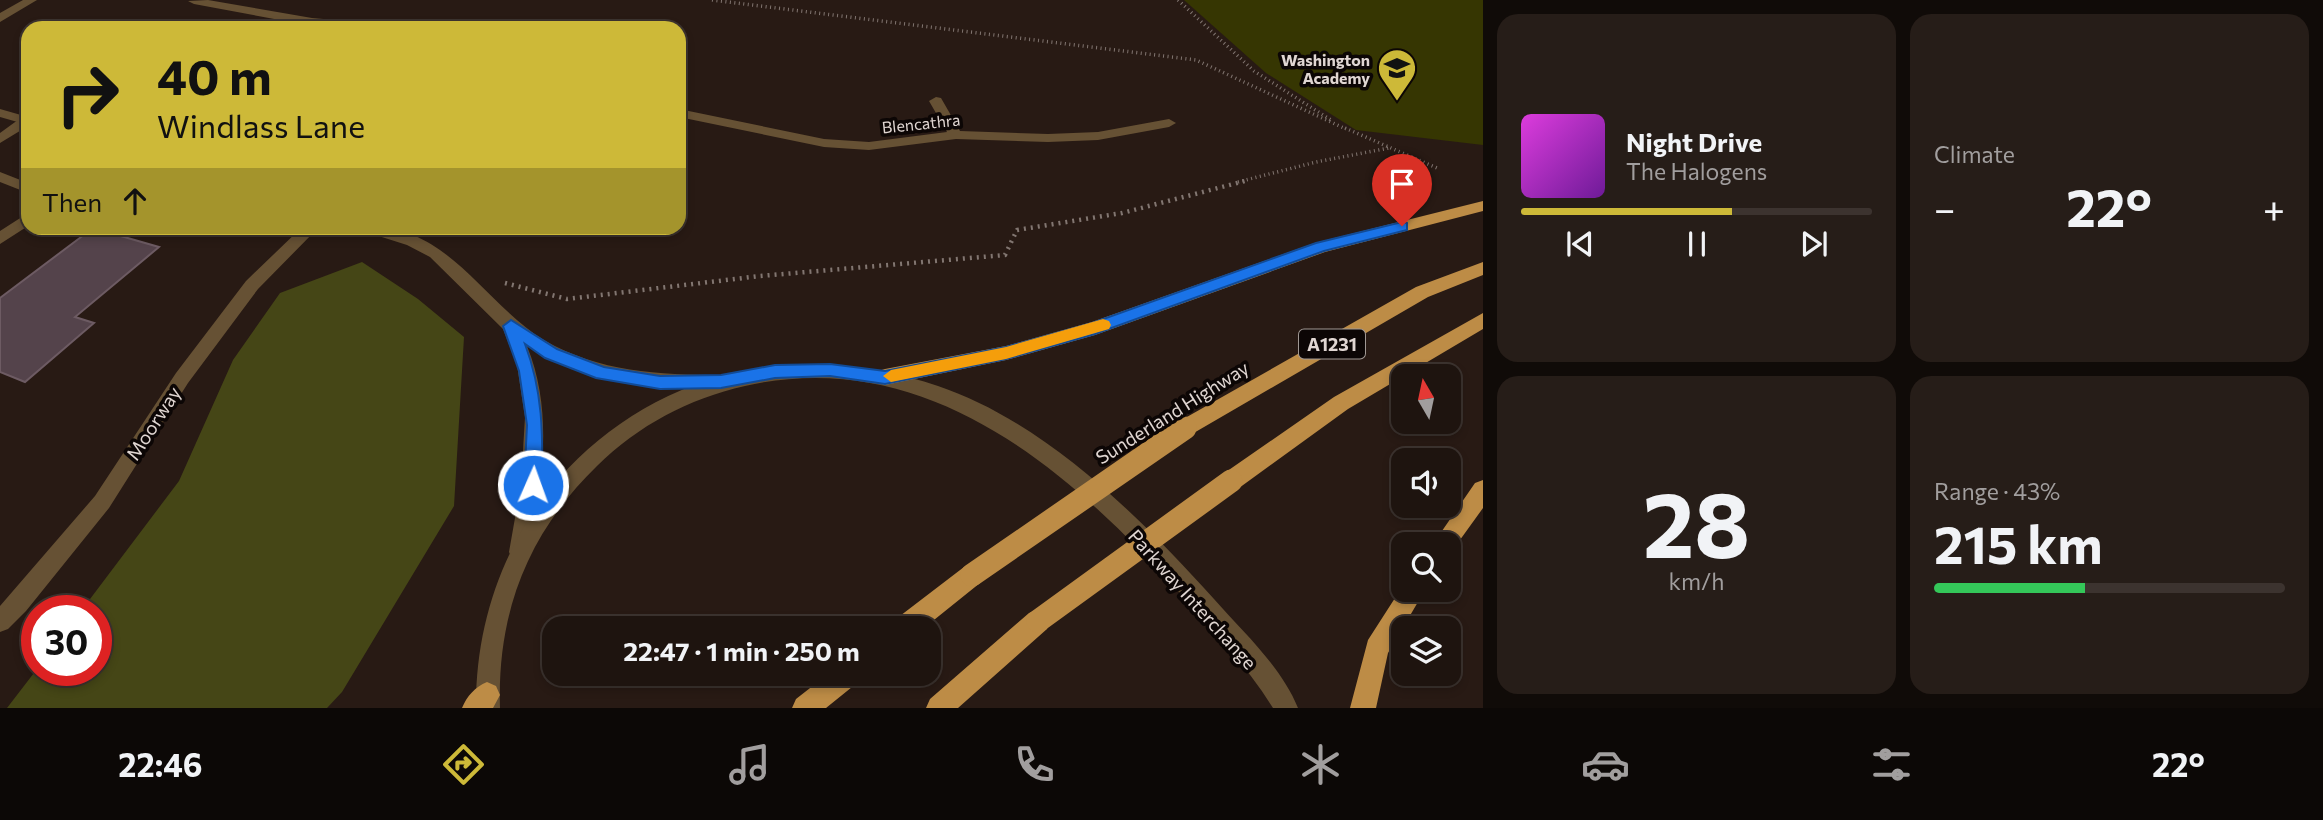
<!DOCTYPE html>
<meta charset="utf-8">
<style>
:root{--surface:#1e140f;--page:#261d18;--text:#f1f3f6;--muted:#a19e9e;--line:#3c332f;--accent:#cdb938}
body{margin:0;font-family:Commissioner,sans-serif;background:var(--page);color:var(--text);height:100vh;display:flex;flex-direction:column;font-size:26px;white-space:nowrap}
*{box-sizing:border-box;margin:0}
p{font-size:23px;color:var(--muted)}
.icon{flex:none;width:38px;height:38px;fill:none;stroke:currentColor;stroke-width:2;stroke-linecap:round;stroke-linejoin:round}
.map{position:relative;flex:1;overflow:hidden}
.details{display:flex;flex-direction:column;gap:14px;padding:14px;background:#100b08;width:840px}
.details>*{flex:none}
.guide{position:absolute;left:21px;top:21px;width:665px;height:214px;border-radius:21px;box-shadow:0 4px 10px #0003,0 0 0 2px var(--line);background:#cdb938;color:#111;overflow:hidden}
.needle{width:46px;rotate:351deg}
.fabs{position:absolute;left:1391px;top:364px;display:grid;gap:14px}
.fabs a{display:grid;place-items:center;width:70px;height:70px;border-radius:14px;background:var(--surface);box-shadow:0 4px 10px #0003,0 0 0 2px var(--line);font-size:35px}
.speed{position:absolute;left:21px;top:595px;display:flex;gap:14px;font-size:35px;font-weight:700;text-align:center}
.speed>*{display:grid;place-content:center;width:91px;height:91px;border-radius:50%;background:var(--surface);box-shadow:0 4px 10px #0003,0 0 0 2px var(--line);line-height:1}
.speed .limit{border:10px solid #d22;background:#fff;color:#111}
.pin{position:absolute;display:grid;place-items:center;width:60px;height:60px;color:#fff;margin:-72px -30px;border-radius:50% 50% 50% 0;rotate:-45deg;box-shadow:0 0 7px #0007}
.pin .icon{rotate:45deg}
.me{position:absolute;width:77px;margin:-38px;rotate:2deg;stroke-linejoin:round;filter:drop-shadow(0 0 5px #0008)}
.turn{display:flex;align-items:center;gap:24px;height:147px;padding:0 21px;font-size:32px}
.turn .icon{width:91px;height:91px;stroke-width:2.5}
.turn b{display:block;font-size:49px;line-height:60px}
.then{display:flex;align-items:center;height:66px;padding:0 21px;background:#0003;gap:14px;font-size:26px}
.big{font-size:52px;font-weight:700;line-height:1.1}
.details .card{flex:1;display:flex;flex-direction:column;justify-content:center;gap:10px;min-width:0;padding:0 24px;border-radius:21px;background:var(--page)}
.details .dial{align-items:center;gap:0}
.dial b{font-size:91px;line-height:1}
.song{display:flex;align-items:center;gap:21px}
.cover{width:84px;height:84px;border-radius:10px;background:linear-gradient(135deg,hsl(300 70% 55%),hsl(280 70% 35%))}
.played{height:7px;border-radius:4px;background:linear-gradient(90deg,var(--accent) 60%,var(--line) 60%)}
.keys{display:flex;justify-content:space-around;direction:ltr}
.heat{display:flex;justify-content:space-between;align-items:center;font-size:38px;direction:ltr}
.charge{height:10px;border-radius:5px;background:linear-gradient(90deg,#34c759 43%,var(--line) 0)}
.details .tiles{flex:1;display:grid;gap:14px;grid-template-columns:repeat(2,1fr)}
.trip{position:absolute;left:542px;top:616px;width:399px;height:70px;border-radius:21px;background:var(--surface);box-shadow:0 4px 10px #0003,0 0 0 2px var(--line);font-weight:700;line-height:70px;text-align:center}
.dock{display:flex;height:112px;justify-content:space-around;align-items:center;background:#0c0806;color:var(--muted)}
.dock .icon{width:49px;height:49px}
.dock .on{color:var(--accent)}
.dock b{font-size:32px;color:var(--text)}
main{display:flex;flex:1;min-height:0}
.map>svg:first-child{display:block}
.green{fill:#363602}
.forest{fill:#454616}
.building{fill:#54434b;stroke:#6d5b63;stroke-width:2}
.lines{fill:none;stroke-linecap:round;stroke-linejoin:round}
.path-far1{stroke:#827671;stroke-width:3.5;stroke-dasharray:1 3.5;stroke-linecap:butt}
.path{stroke:#827671;stroke-width:4.5;stroke-dasharray:2 5;stroke-linecap:butt}
.service{fill:#665134;fill-rule:evenodd}
.minor{fill:#665134;fill-rule:evenodd}
.tertiary{fill:#665134;fill-rule:evenodd}
.trunk{fill:#bd8c46;fill-rule:evenodd}
.trunk-bridge{stroke:#bd8c46;stroke-width:23}
.route{fill:#1a73e8;stroke:#114b97;stroke-width:2}
.slow{fill:#f59e0b}
.labels{text-anchor:middle;dominant-baseline:central;stroke-width:7;stroke-linejoin:round;paint-order:stroke}
.far-poi-label{font-size:16px;font-weight:bold;fill:#e0d6d2;stroke:#0c0605;text-anchor:end}
.far-street-label{font-size:16px;fill:#e0d6d2;stroke:#0c0605}
.shield{fill:#0c0605;stroke:#a09894;stroke-width:2}
.shield-label{font-size:18px;font-weight:bold;fill:#e0d6d2}
.street-label{font-size:19px;fill:#e0d6d2;stroke:#0c0605}
</style>
<main>
<div class="map">
<svg width="1483" height="708" viewBox="0 0 1483 708">
<rect width="100%" height="100%" fill="#281a14"/>
<path class="green" d="M1184 0H1483V145L1356 130 1266 73Z"/>
<path class="forest" d="M362 262 418 299 464 337 454 506 342 692 327 708H7L37 669 96 670V611H81L179 481 233 360 280 293Z"/>
<path class="building" d="M93 228 159 247 75 317 94 323 25 382 0 372V298Z"/>
<g class="lines">
<path class="path-far1" d="M712 0 1196 60 1346 129
M1178 0 1254 71 1331 120
M1345 128 1437 168
M1238 182 1316 162 1389 148"/>
<path class="path" d="M505 283 567 299 760 276 1005 255 1017 230 1122 213 1245 181"/>
<path class="service" d="M28 116V126L0 143V133L22 117Z
M0 172 28 183V193L0 182Z
M28 213V226L0 244V231Z"/>
<path class="minor" d="M23 0H37L0 22V13Z
M208 0 312 18 380 24 386 28 312 26 194 4 188 1Z
M482 21 503 28H428L434 24Z
M936 97 941 98 960 131 1048 134 1098 132 1169 119 1176 123 1169 127 1098 140 1048 142 956 139 869 150 824 147 679 117V109L824 139 869 142 947 132 929 101Z
M0 109 28 117V125L0 117Z
M301 228H318L258 289 188 383 109 508 26 611 8 629 0 632V606L95 496 176 373 246 281Z
M363 228C445 220 483 303 544 340 599 372 659 375 721 375L727 377 730 382 727 387C714 391 698 389 684 389 629 387 573 377 527 346 554 412 542 484 529 552L526 559 519 562 512 559 509 552 521 484 525 417 517 365 503 329 430 257 407 245 366 232Z"/>
<path class="tertiary" d="M824 364C863 368 901 373 938 386 1045 422 1140 517 1214 599 1243 632 1281 666 1298 708H1273C1247 666 1212 629 1179 592 1067 468 925 345 745 386 688 399 639 425 597 466 528 533 497 612 500 708H476C475 557 565 428 708 380 746 368 785 366 824 364Z"/>
<path class="trunk" d="M1483 201V211L1325 252 1095 335 1006 360 885 385 878 383 875 377 878 371 885 369 1006 346 1092 322 1315 243Z
M1483 262V275L1428 297 1192 434 1185 437 1178 434 1175 428 1178 422 1416 287Z
M1483 313V329L1348 409 1239 488 1231 490 1223 488 1220 481 1223 474 1334 397Z
M1483 480V508L1452 551 1449 553V544H1433L1475 483Z
M972 564 980 567 984 575 980 583 924 628H893L896 619 964 567Z
M1404 584V590H1425L1388 653 1376 708H1350L1368 640Z
M1038 609 1047 613 1050 621 1047 629 958 708H926L930 699 1029 613Z
M828 674H861L857 683 826 708H792L796 699Z
M487 682 496 686 500 695 493 708H462C467 696 475 687 487 682Z"/>
<path class="trunk-bridge" d="M972 575 1185 428
M1038 621 1231 481"/>
</g>
<path class="route" d="M1402 222 1407 223V230L1324 251 1095 334 1006 359 885 384 830 376 775 378 721 388 660 389 596 378 545 358 525 344C543 392 543 434 542 485L539 491 533 493 527 491 524 485 527 425 519 371 503 326 511 320 557 349 604 367 660 376 721 375 775 365 830 364 885 371 1006 347 1092 323 1316 243Z"/>
<path class="slow" d="M1103 319 1109 321 1111 325 1109 329 1006 359 891 382 883 376 891 370 1006 347Z"/>
<defs>
<g id="school-pin" transform="scale(2.0125)"><path d="M0 17L-7.5 6A9.5 9.5 0 1 1 7.5 6Z" fill="#cdb938" stroke="#0c0605"/><path d="M0-5L7-2L0 1L-7-2ZM-4 1L0 2.5L4 1V4Q0 6-4 4Z" fill="#111"/></g>
</defs>
<g fill-rule="evenodd">
<use href="#school-pin" x="1397" y="68"/>
</g>
<g class="labels">
<g class="far-poi-label">
<text x="1370" y="59">Washington<tspan x="1370" dy="18">Academy</tspan></text>
</g>
<g class="far-street-label">
<text transform="translate(921 123) rotate(-6)">Blencathra</text>
</g>
<rect class="shield" x="1299" y="329.5" width="66" height="29" rx="5"/>
<g class="shield-label">
<text x="1332" y="344">A1231</text>
</g>
<g class="street-label">
<text transform="translate(1172 412) rotate(-32)">Sunderland Highway</text>
<text transform="translate(153 423) rotate(-57)">Moorway</text>
<text transform="translate(1193 599) rotate(48)">Parkway Interchange</text>
</g>
</g>
</svg>
<div class="fabs">
<a><svg class="needle" viewBox="-14 -14 28 28"><path d="M0-13l5 13h-10z" fill="#e53935"/><path d="M0 13l5-13h-10z" fill="#a19e9e"/></svg></a>
<a><svg class="icon" aria-label="sound" viewBox="0 0 24 24"><path d="M4 9h4l5-4v14l-5-4H4zM17 9q2 3 0 6"/></svg></a>
<a><svg class="icon" aria-label="search" viewBox="0 0 24 24"><circle cx="10" cy="10" r="6"/><path d="M15 15l6 6"/></svg></a>
<a><svg class="icon" aria-label="layers" viewBox="0 0 24 24"><path d="M12 4l9 5-9 5-9-5zM3 14l9 5 9-5"/></svg></a>
</div>
<div class="speed"><div class="limit">30</div></div>
<div class="pin" style="left:1402px;top:226px;background:#d93025"><svg class="icon" aria-label="arrive" viewBox="0 0 24 24"><path d="M6 21V4h12l-3 4 3 4H6"/></svg></div>
<svg class="me" style="left:533px;top:485px" viewBox="-20 -20 40 40"><circle r="17" fill="#1a73e8" stroke="#fff" stroke-width="3"/><path d="M0-11L8 9 0 5-8 9z" fill="#fff"/></svg>
<div class="trip">22:47 · 1 min · 250 m</div>
<div class="guide">
<div class="turn"><svg class="icon" aria-label="right" viewBox="0 0 24 24"><path d="M7 20v-9h11M14 6l5 5-5 5"/></svg><div><b>40 m</b>Windlass Lane</div></div>
<div class="then">Then<svg class="icon" aria-label="ahead" viewBox="0 0 24 24"><path d="M12 20V5M6 11l6-6 6 6"/></svg></div>
</div>
</div>
<section class="details">
<div class="tiles">
<div class="card">
<div class="song"><i class="cover"></i><div><b>Night Drive</b><p>The Halogens</p></div></div>
<div class="played"></div>
<div class="keys"><svg class="icon" aria-label="previous" viewBox="0 0 24 24"><path d="M18 5L8 12l10 7zM5 5v14"/></svg><svg class="icon" aria-label="pause" viewBox="0 0 24 24"><path d="M8 5v14M16 5v14"/></svg><svg class="icon" aria-label="next" viewBox="0 0 24 24"><path d="M6 5l10 7-10 7zM19 5v14"/></svg></div>
</div>
<div class="card"><p>Climate</p>
<div class="heat"><a>−</a><b class="big">22°</b><a>+</a></div>
</div>
<div class="card dial"><b>28</b><p>km/h</p></div>
<div class="card"><p>Range · 43%</p><b class="big">215 km</b><div class="charge"></div></div>
</div>
</section>
</main>
<nav class="dock">
<b>22:46</b>
<svg class="icon on" aria-label="directions" viewBox="0 0 24 24"><path d="M12 3l9 9-9 9-9-9zM9 14v-3h6M13 9l2 2-2 2"/></svg>
<svg class="icon" aria-label="music" viewBox="0 0 24 24"><path d="M9 18V5l10-2v13"/><circle cx="6" cy="18" r="3"/><circle cx="16" cy="16" r="3"/></svg>
<svg class="icon" aria-label="phone" viewBox="0 0 24 24"><path d="M5 4h4l2 5-3 2q2 4 5 5l2-3 5 2v4C11 20 4 13 5 4z"/></svg>
<svg class="icon" aria-label="climate" viewBox="0 0 24 24"><path d="M12 3v18M4 7l16 10M4 17L20 7"/></svg>
<svg class="icon" aria-label="car" viewBox="0 0 24 24"><path d="M5 17H2v-5l4-1 3-4h7l3 4 3 1v5h-3M9 17h6M6 11h13"/><circle cx="7" cy="17" r="2"/><circle cx="17" cy="17" r="2"/></svg>
<svg class="icon" aria-label="filters" viewBox="0 0 24 24"><path d="M4 7h16M4 17h16"/><circle cx="9" cy="7" r="2"/><circle cx="15" cy="17" r="2"/></svg>
<b>22°</b>
</nav>
